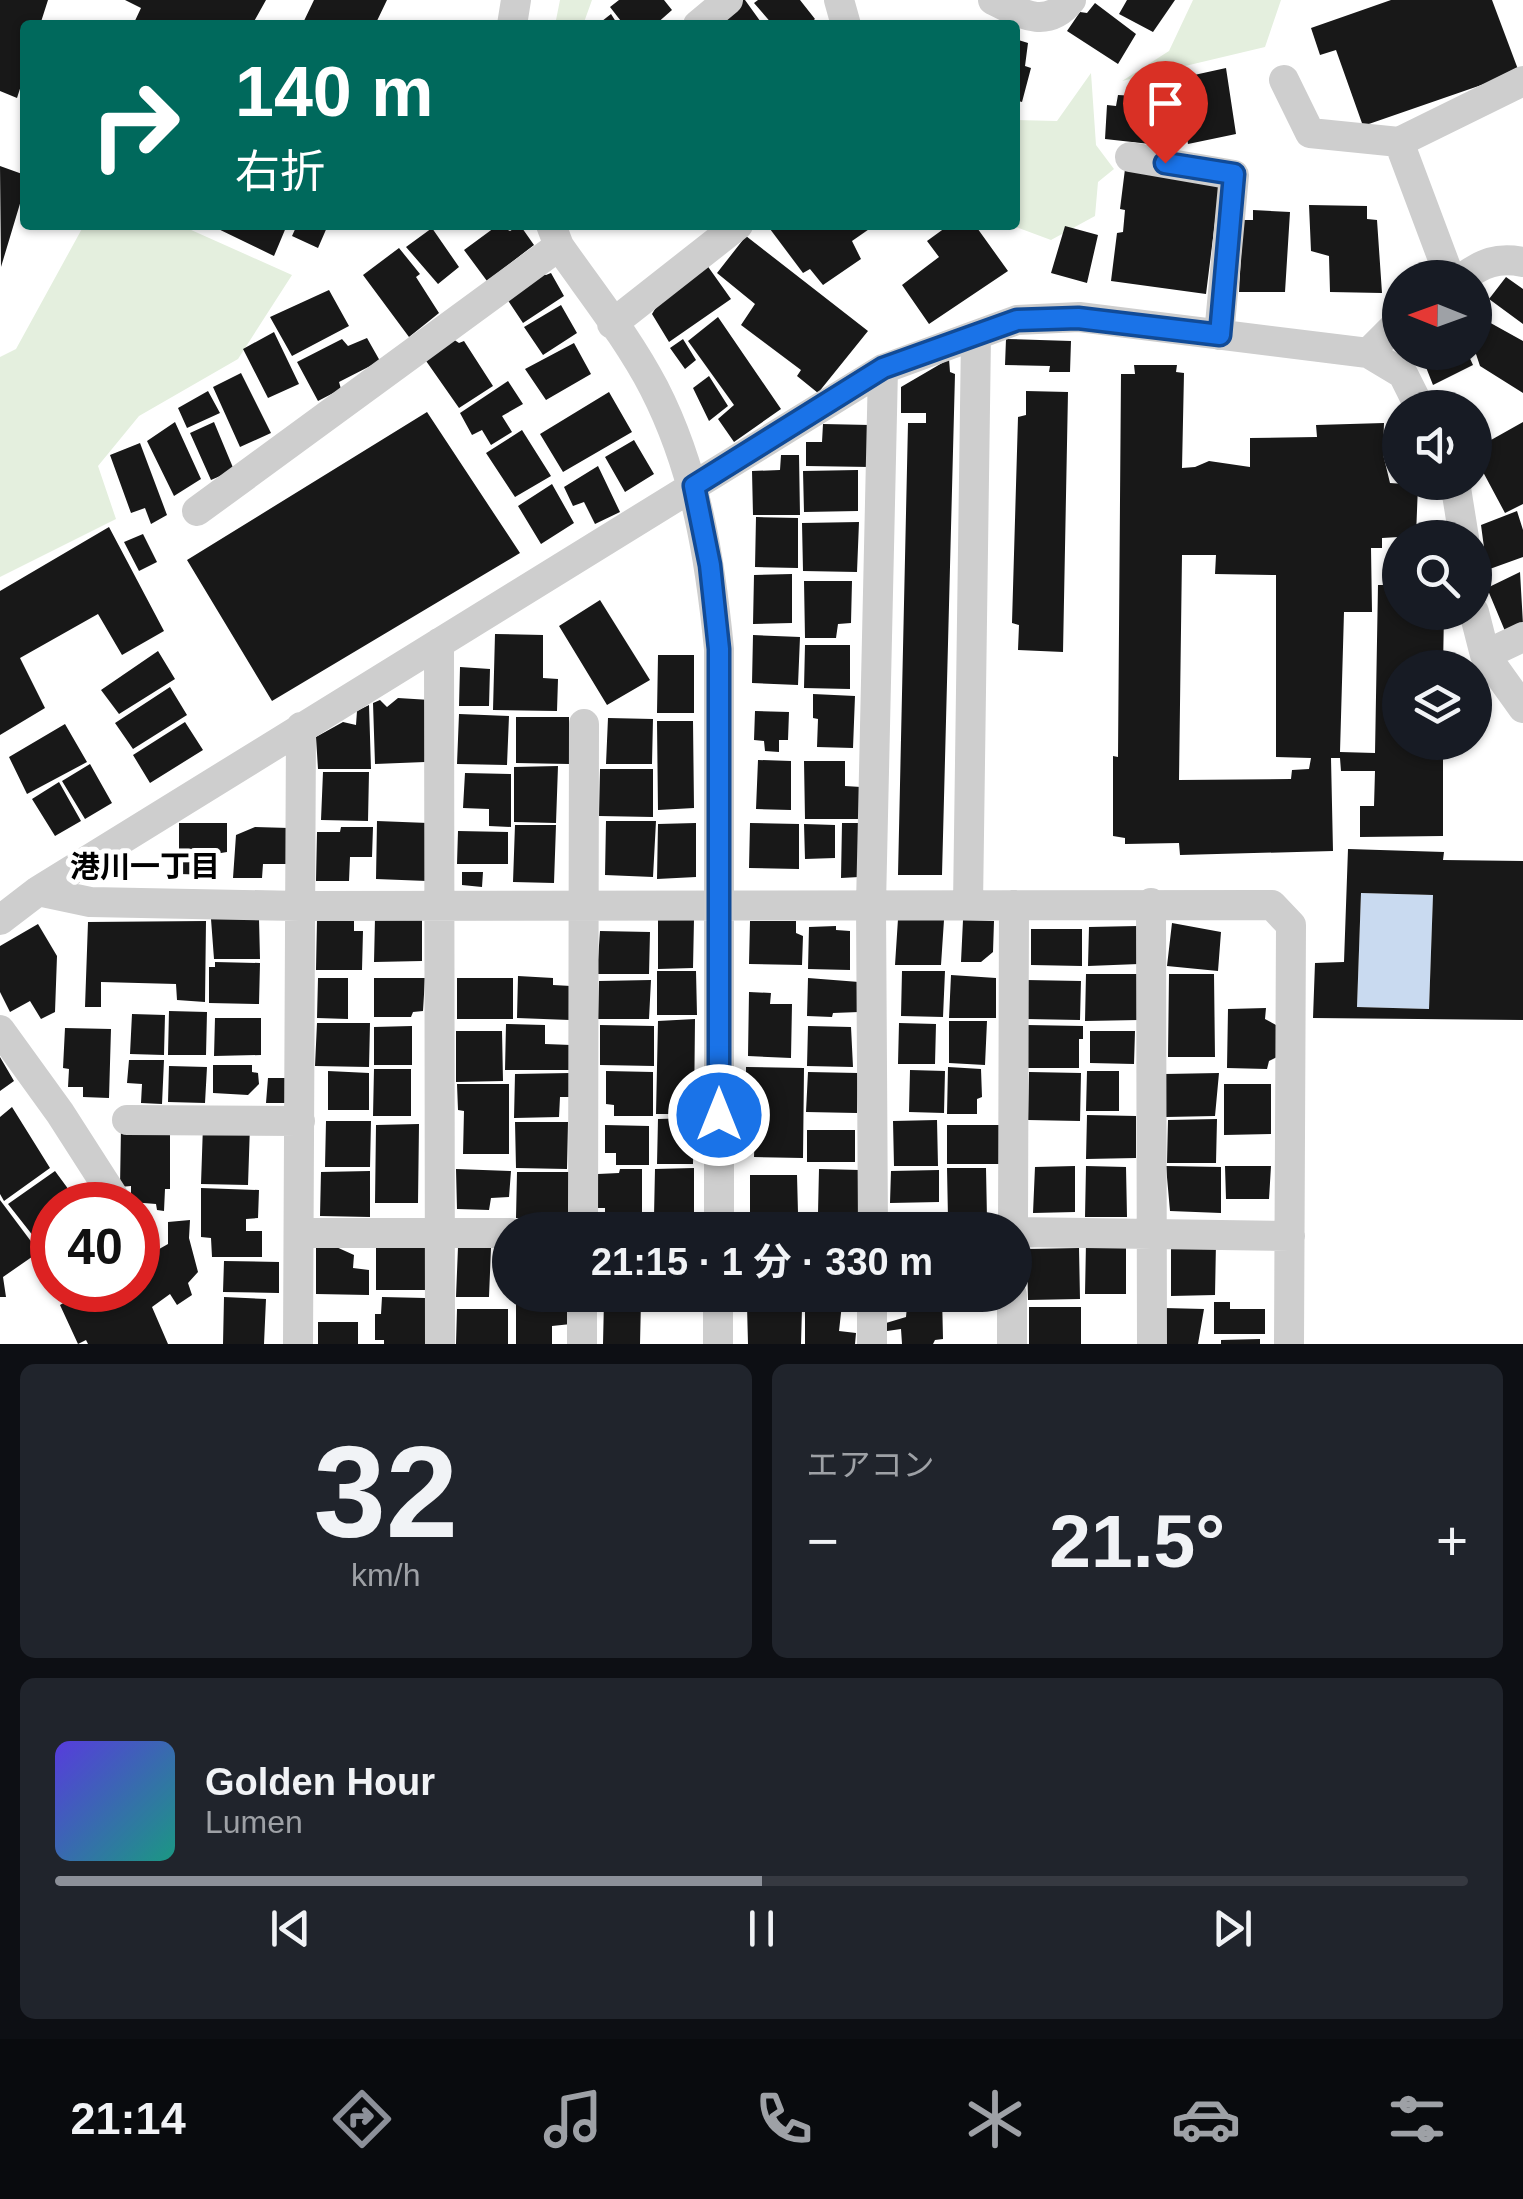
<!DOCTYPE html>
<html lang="ja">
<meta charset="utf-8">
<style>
:root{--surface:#171b24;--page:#20242c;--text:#f1f3f6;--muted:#9ea1a6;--line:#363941;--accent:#8c9099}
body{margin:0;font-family:Arial,"Noto Sans JP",sans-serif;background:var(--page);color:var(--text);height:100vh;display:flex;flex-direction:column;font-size:38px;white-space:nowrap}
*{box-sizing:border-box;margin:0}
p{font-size:32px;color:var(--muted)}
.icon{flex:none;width:55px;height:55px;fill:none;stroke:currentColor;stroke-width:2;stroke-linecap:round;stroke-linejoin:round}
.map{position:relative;height:1344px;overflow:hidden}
.side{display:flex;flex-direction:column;gap:20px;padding:20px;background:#0d0f14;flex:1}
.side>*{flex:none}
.guide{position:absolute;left:20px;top:20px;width:1000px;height:210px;border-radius:10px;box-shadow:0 2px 8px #0004;background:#00695c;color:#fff;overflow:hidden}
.needle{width:65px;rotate:271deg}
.tools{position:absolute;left:1382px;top:260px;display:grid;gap:20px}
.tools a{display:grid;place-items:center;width:110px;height:110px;border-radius:50%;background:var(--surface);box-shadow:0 2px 8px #0004;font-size:50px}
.speed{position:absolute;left:30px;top:1182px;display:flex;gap:20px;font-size:50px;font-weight:700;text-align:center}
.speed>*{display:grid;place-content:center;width:130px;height:130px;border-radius:50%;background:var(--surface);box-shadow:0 2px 8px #0004;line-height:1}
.speed .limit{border:15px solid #d22;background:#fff;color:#111}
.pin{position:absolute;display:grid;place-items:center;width:85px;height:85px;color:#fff;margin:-102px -42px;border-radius:50% 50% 50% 0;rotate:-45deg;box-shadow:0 0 10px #0007}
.pin .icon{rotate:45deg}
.me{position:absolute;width:110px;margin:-55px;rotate:0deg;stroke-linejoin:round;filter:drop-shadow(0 0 8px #0008)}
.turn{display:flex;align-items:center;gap:35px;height:210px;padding:0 50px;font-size:45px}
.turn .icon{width:130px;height:130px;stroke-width:2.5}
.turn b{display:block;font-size:70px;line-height:85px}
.big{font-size:75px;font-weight:700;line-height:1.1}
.side .tile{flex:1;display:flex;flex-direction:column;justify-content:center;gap:15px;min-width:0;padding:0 35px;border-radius:15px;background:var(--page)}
.side .dial{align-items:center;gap:0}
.dial b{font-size:130px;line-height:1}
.song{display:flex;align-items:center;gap:30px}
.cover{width:120px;height:120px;border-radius:15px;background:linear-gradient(135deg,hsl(250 70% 55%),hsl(170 70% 35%))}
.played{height:10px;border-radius:5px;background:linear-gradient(90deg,var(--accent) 50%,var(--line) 50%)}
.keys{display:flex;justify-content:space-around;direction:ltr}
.heat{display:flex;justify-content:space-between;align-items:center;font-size:55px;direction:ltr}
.side .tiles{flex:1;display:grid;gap:20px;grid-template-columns:1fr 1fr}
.tile:last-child{grid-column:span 2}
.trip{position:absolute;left:492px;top:1212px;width:540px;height:100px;border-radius:50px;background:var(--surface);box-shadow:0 2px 8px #0004;font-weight:700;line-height:100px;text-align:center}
.dock{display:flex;height:160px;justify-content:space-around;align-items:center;background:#090b0e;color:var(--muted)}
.dock .icon{width:70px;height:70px}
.dock .current{color:var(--accent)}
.dock b{font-size:45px;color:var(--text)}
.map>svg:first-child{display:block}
.green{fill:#e4efde}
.water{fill:#c9daf0}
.building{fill:#181818;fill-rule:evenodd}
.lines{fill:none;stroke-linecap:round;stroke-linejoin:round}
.minor{stroke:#cecece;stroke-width:30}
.route-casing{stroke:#114b97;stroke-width:25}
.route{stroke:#1a73e8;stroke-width:18}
.labels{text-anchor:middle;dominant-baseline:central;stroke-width:10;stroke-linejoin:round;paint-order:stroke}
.neighbourhood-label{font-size:30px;font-weight:bold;fill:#000;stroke:#fff}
</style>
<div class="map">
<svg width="1523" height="1344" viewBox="0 0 1523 1344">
<rect width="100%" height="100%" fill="#fff"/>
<path class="green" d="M560 0H592L583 25H555Z
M1193 0H1281L1265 47 1122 81 1169 51Z
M1091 73 1096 145 1114 169 1098 182 1095 216 1051 240 1011 225H1015V120L1057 121Z
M84 225H180L292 275 238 359 139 416 98 466 116 519 0 577V357L16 349Z"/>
<path class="water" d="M1361 893 1433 895 1429 1009 1357 1007Z"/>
<path class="building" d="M0 0H48L40 25H25V73L17 98 0 91Z
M125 0H266L252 25H133L141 8Z
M314 0H387L375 25H302Z
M619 0H664L672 10 655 25H624L610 7Z
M742 0H745L763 25H711Z
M758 0H800L815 19 808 25H773L754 3Z
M1127 0H1175L1153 32 1119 14Z
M1391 0H1492L1519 72 1363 126 1336 50 1320 55 1311 28Z
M1095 3 1136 34 1118 64 1067 31 1080 12 1087 13Z
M611 14 618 25H597Z
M1015 39 1028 43 1025 66 1031 68 1022 102 1015 100Z
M1226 68 1236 134 1188 144 1176 79Z
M1118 95 1172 98 1168 146 1105 139 1107 105 1116 106Z
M0 166 25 175V187L1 267Z
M1125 169 1220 182 1206 294 1111 281 1117 233 1123 232 1125 210 1120 209Z
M1309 205 1367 206V219L1377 220 1382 293 1330 292 1329 256 1311 251Z
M1253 210 1290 212 1285 292H1239L1243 220H1253Z
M210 225H287L274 256Z
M297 225H328L318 248 292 236Z
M498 225 510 231 520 225 534 245 487 281 464 250Z
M775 225H875L852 241 861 259 823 285 810 269 803 273 770 229Z
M949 225H975L1008 271 929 324 902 285 939 257 927 241Z
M1065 226 1098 235 1087 283 1051 273Z
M432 228 459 267 438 284 406 247Z
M746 236 868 331 818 393 797 376 801 370 741 325 755 304 717 273Z
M399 248 420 274 416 277 439 313 409 337 363 275Z
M704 261 731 299 669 342 652 314 669 286Z
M534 271 546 275 551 273 564 296 523 323 503 293Z
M1506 277 1523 289V324L1489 299Z
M329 290 349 326 292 356 270 317Z
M561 305 577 333 543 355 524 327Z
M718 317 781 409 734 442 718 419 734 405 688 341Z
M1487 321 1523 341V393L1480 366 1475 351 1483 338 1479 336Z
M274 332 299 384 268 398 243 349Z
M367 338 380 361 339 382 341 389 318 401 297 362 342 339 348 346Z
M453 339 459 343 464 341 493 386 459 408 424 358Z
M683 339 696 360 685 369 670 348Z
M1006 339 1071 341 1070 372H1049L1050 366 1005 365Z
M574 343 591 374 546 400 525 369Z
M1420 352H1467L1473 365 1433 385Z
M949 359 950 372 955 374 942 875H898L908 423H926V413H901V387Z
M1134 365H1177L1176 372 1184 373 1182 468 1195 467 1209 461 1250 467V438L1317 437 1316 425 1384 423 1383 454 1390 483 1418 485 1416 536 1382 538V548H1371L1372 612H1344L1340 752 1375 753 1378 585H1400V612H1444L1443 668H1400V742H1443V836L1360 837V806H1374L1375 771H1341L1340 758H1331L1333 851 1180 855 1179 843 1125 844V838L1113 836V756L1118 757 1121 374H1135ZM1182 555H1216L1215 574 1276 575V757L1311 758 1309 769 1292 770 1291 779 1179 780Z
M241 373 271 433 240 447 213 387Z
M709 376 728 406 709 421 693 388Z
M508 381 523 404 502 416 512 432 491 445 482 430 472 435 460 413Z
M208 391 220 413 187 428 178 408Z
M1026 391 1068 392 1063 652 1018 650 1019 625 1012 623 1018 417 1026 415Z
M609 392 632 432 563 472 540 434Z
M427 412 520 553 272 701 187 560Z
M175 422 201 479 174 496 147 441Z
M214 422 234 470 211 480 190 433Z
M1523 422V504L1505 513 1475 457V449Z
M823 424 870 425V467L806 466V442H822Z
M522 430 551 476 515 497 486 453Z
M634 440 654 474 625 492 605 457Z
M140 443 167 515 151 524 145 508 131 513 110 455Z
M781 455H799L800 515H753L752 471 780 470Z
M598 466 620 512 595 524 584 502 573 506 564 487Z
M858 470V511L804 512 803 471Z
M552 484 574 523 541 544 518 506Z
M1517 511 1523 530V557L1487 570 1481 525Z
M756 517 798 518V568L755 567Z
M859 522 857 572 803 571 802 523Z
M109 527 164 631 122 655 98 614 20 658 45 708 0 735V591Z
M143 534 157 562 139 571 124 542Z
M1520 572 1523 624 1505 631 1487 588Z
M792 574V623L753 624 754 575Z
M804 581H852L851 623 838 624 836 638H805Z
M600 600 650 680 607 705 559 626Z
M495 634 543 635V678L558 679 557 711 493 710Z
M753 635 800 637 798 685 752 683Z
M805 645H850V689L804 688Z
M158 651 175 679 119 714 101 690Z
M658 655H694V713H657Z
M460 667 490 669 489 706H459Z
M170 687 187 715 133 749 115 723Z
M813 694 855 696 853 748 817 747 818 719 813 718Z
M398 698 430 700 425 762 375 764 373 703 380 700 387 707Z
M369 705 371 769H318L316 737 343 722 356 725 357 711Z
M755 711 789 712 788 740H779V752L765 751 764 741 754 740Z
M459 714 509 716 507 765 457 764Z
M516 717H569V764L516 763Z
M608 718 653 719 652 764H606Z
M657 721H693L694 808 658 810Z
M185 722 203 750 150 783 133 755Z
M65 724 87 762 27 794 9 757Z
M758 760 791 761V810L756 809Z
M804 761H845V786L861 787 859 819H805Z
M90 764 112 803 85 819 62 781Z
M558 766 556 823 514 822V767Z
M600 769H653V817L599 816Z
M323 772H369L368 821 321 820Z
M465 773 511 774V827L489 826V809L463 808Z
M59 782 81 821 55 836 32 799Z
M377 821 428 823 427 881 376 879Z
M606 821H656L653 877 605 875Z
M179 823H227V852L215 854 214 875 179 874Z
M696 823V877L657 879 658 824Z
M750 823 799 824V869L749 868Z
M842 823H860L859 877 841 878Z
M804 824 835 825V858L805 859Z
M515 825H556L554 883 513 882Z
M255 827 289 828 291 864H263L262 878H233L236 835Z
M341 827H373L372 857H350L349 881H316L317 832H340Z
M458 831 508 832V864H457Z
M1348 849 1444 852 1443 860 1523 861V1020L1313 1018 1315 963 1344 962ZM1361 893 1433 895 1429 1009 1357 1007Z
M462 872H483L482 887 462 885Z
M375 918H422V961L374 962Z
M211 919H259L260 959H214Z
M658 919H694L693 968 658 969Z
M898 919 944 920 941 965H895Z
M317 920 354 921V931H363L362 970H316Z
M963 920 994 921 993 952 981 962H961Z
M206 921 205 1002 177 1000 176 984 101 982V1007H85L88 922Z
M750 921H796V933L803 936 802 965 749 964Z
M1172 923 1221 932 1218 971 1167 966Z
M38 924 57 956 55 1012 41 1019 30 1001 10 1012 0 992V946Z
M836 926V930L850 931V970L808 969 809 927Z
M1138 926 1139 964 1088 966 1089 927Z
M1031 929H1082V966L1031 965Z
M600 931 650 932 649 974H597Z
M215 962 260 963 259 1004 209 1003V967H215Z
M657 971H696L697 1015H657Z
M902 971H945L943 1017 901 1016Z
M1086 974H1138L1139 1020 1085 1021Z
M1169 974H1214L1215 1057H1168Z
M951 975 996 978V1018H949Z
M518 976 553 978V985L571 986 570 1020 517 1018Z
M318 978H348V1019L317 1018Z
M374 978H425L423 1011 413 1012 411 1017H374Z
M457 978H513V1019H457Z
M808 978 859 982V1012L833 1013 832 1017 807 1016Z
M651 980 649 1019H598L599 981Z
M1026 980 1081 981 1080 1020 1027 1019Z
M749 992 771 993 770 1004H792L791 1058 748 1056Z
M1266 1008 1265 1019 1276 1025 1277 1057 1269 1061 1267 1069 1227 1068 1228 1009Z
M169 1011 207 1012 206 1055H168Z
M132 1014 165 1015 164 1055 130 1054Z
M215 1018H261V1055L214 1056Z
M695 1019 694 1114H656L658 1021Z
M949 1021H987L985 1065 949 1063Z
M317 1023H370L369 1067 315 1066Z
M899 1023 936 1024 935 1064H898Z
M506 1024 545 1025V1044L571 1045 569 1070H505Z
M600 1025 654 1026V1066L600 1065Z
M1027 1025 1083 1026V1039H1079V1068H1026Z
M412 1026V1065H374V1027Z
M808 1026 851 1027 853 1067 807 1066Z
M65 1028 111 1029 109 1098 83 1097V1087H68L69 1069 63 1068Z
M456 1031H502L503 1081 456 1082Z
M1090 1031H1135L1134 1064 1090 1063Z
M0 1057 14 1081 0 1091Z
M129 1060H164L162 1104 141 1103 142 1084 127 1083Z
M213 1065H252V1072L258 1073 259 1084 248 1095 213 1093Z
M169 1066 207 1067 205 1103 168 1102Z
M746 1067 804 1068 803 1158 754 1157 756 1089 746 1088Z
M948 1067 981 1069 982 1097 977 1099V1114H947Z
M374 1069H411V1116H373Z
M910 1070 945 1071 944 1113 909 1112Z
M328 1071 369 1073V1110H328Z
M606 1071 653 1072V1116H614V1105L606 1104Z
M1087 1071H1119V1111H1086Z
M808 1072 858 1073 857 1113 806 1112Z
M1029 1072 1081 1073 1080 1121 1028 1120Z
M570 1073 569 1097H560L559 1117 514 1118 515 1074Z
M1219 1073 1215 1116 1166 1117 1165 1074Z
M268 1078H288V1103H266Z
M457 1084H509V1154H463L464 1111 458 1110Z
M1224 1084H1271V1134L1224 1135Z
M12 1107 50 1168 4 1201 0 1194V1117Z
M1087 1115 1136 1116V1158L1086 1159Z
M694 1118 693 1164H657L658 1119Z
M1217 1119 1216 1163H1167L1168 1120Z
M937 1120 938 1166H894L893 1121Z
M326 1121H371L370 1167H325Z
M515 1122H568L567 1169 516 1168Z
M419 1124 418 1203H375L376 1125Z
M203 1125H250L248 1185 201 1184Z
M605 1125 649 1126V1165H616V1153H605Z
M947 1125H1001V1164H947Z
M121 1127 170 1128V1189H165L164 1211 157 1210 156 1204 131 1202V1186L120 1187Z
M807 1130H855V1162H807Z
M1075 1166V1212L1033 1213 1035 1167Z
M1086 1166 1126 1167 1127 1217H1085Z
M1166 1166 1221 1167V1213L1170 1211Z
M1225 1166H1271L1269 1199H1226Z
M694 1168V1216H654L655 1169Z
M947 1168H986L987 1219H948Z
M456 1169 511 1171 509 1197 491 1198 489 1210 457 1209Z
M620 1169H642V1214H605V1208H598V1174L619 1173Z
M819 1169 860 1170 859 1213H818Z
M939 1170V1202L890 1203 891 1171Z
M55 1171 80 1205H52V1260L8 1204Z
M370 1171V1217L320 1216 321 1172Z
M517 1172H569L568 1218H516Z
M750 1175H797L798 1213 750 1214Z
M201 1188 259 1190 258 1218 246 1219V1231H262V1257H212L211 1238 201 1237Z
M0 1200 39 1252 3 1277 6 1297H0Z
M190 1220 189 1238 198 1272 188 1283 192 1295 177 1305 170 1294 152 1307 168 1344H88L86 1340 78 1344 60 1305 86 1290H138V1261L168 1244V1222Z
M1171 1240 1216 1242 1215 1295 1171 1296Z
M501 1241H510V1271L501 1270Z
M1086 1242 1126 1243V1294H1085Z
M408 1244 409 1248H427L426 1290H376V1245Z
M316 1246H334L354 1255 353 1268 369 1270V1295L316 1294Z
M458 1247 491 1248 489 1297H456Z
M1079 1248 1080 1299 1028 1300 1027 1249Z
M224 1261 279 1262V1293L223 1292Z
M908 1295H942L943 1339 935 1340 933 1344H902L901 1329 887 1331 886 1323 906 1317Z
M224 1297 266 1299 264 1344H223Z
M382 1297 425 1298V1344H384V1340H375V1314H381Z
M604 1300H641L640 1344H603Z
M516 1302H572L571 1324 552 1326V1344H516Z
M1214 1302H1230V1309H1265V1334H1214Z
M805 1303 842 1304 839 1331 856 1333 855 1344H805Z
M747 1306 802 1308 801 1344H748Z
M1029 1307H1081V1344H1029Z
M1164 1308 1204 1309 1198 1344H1164Z
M457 1309H508V1344H456Z
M318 1322H358V1344H318Z
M1260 1339V1344H1221V1340Z"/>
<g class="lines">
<path class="minor" d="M839 0 846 25
M993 0C1021 14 1047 30 1071 0
M512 25 516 0
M698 25 728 0
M1284 80 1310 133 1399 142 1450 278
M1399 142 1523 81
M1130 157 1234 175 1219 335
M551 225 559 246C591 292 628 338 654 388 696 470 710 558 719 649V1230
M1462 278C1483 263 1497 257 1523 262
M612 324 738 225
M1368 353 1400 321
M1455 482 1464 538
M197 511 559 246
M1474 612 1485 655 1523 708
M439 643 440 1344
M1485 655 1523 637
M38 891 90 902 300 906 1272 905 1291 925 1289 1344
M1151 903 1152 1344
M968 905 976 336
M0 920 38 891 883 369 1017 320 1079 317 1368 353 1403 374 1420 408
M0 1030 60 1113 119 1205
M127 1120 300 1121
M583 1230 584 724
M873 1230 871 905 883 369
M1013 1230 1014 905
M1015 1232 1290 1236
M138 1233 142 1241
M300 1233H510
M298 1344 301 727
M582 1344V1295
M718 1344V1295
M872 1344V1295
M1012 1344V1295"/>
</g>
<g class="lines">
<g class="route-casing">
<path id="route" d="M719 1115V649L710 565 694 486 883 368 1017 320 1078 318 1220 335 1234 174 1165 163"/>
</g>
<use href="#route" class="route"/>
</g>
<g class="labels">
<g class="neighbourhood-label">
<text x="145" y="866">港川一丁目</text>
</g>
</g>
</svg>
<div class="tools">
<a><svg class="needle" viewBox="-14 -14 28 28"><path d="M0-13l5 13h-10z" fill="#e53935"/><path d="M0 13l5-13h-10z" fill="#9ea1a6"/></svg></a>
<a><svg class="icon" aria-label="sound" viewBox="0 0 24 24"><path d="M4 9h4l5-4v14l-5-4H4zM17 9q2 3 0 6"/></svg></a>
<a><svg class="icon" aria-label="search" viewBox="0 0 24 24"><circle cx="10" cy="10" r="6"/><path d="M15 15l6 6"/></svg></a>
<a><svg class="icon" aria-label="layers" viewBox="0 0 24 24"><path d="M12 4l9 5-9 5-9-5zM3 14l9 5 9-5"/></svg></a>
</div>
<div class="speed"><div class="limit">40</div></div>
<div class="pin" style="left:1165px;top:163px;background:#d93025"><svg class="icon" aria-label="arrive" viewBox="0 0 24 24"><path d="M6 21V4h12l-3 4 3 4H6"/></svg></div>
<svg class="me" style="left:719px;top:1115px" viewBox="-20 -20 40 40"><circle r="17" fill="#1a73e8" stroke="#fff" stroke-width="3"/><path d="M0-11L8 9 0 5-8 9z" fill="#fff"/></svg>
<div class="trip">21:15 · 1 分 · 330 m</div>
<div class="guide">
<div class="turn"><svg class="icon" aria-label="right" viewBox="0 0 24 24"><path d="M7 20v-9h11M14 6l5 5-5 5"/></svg><div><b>140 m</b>右折</div></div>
</div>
</div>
<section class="side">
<div class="tiles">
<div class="tile dial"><b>32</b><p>km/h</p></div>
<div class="tile"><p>エアコン</p>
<div class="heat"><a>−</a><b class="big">21.5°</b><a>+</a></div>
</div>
<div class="tile">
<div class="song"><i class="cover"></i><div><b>Golden Hour</b><p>Lumen</p></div></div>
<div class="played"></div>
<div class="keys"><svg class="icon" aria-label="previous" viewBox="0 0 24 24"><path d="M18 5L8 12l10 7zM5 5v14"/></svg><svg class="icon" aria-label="pause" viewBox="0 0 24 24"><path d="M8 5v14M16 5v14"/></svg><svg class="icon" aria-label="next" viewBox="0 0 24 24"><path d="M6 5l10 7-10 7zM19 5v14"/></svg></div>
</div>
</div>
</section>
<nav class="dock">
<b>21:14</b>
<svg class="icon current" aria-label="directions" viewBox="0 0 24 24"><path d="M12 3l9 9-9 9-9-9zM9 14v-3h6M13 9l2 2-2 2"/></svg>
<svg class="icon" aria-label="music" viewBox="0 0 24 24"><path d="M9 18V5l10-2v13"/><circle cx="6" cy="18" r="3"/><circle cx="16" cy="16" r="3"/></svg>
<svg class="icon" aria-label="phone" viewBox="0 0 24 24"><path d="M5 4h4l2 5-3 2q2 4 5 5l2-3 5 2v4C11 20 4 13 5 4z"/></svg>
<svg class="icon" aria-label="climate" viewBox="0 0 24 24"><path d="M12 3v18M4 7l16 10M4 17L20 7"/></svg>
<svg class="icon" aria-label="car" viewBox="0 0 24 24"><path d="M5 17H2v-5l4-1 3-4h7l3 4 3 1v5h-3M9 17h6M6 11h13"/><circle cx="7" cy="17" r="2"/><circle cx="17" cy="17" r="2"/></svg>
<svg class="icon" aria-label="filters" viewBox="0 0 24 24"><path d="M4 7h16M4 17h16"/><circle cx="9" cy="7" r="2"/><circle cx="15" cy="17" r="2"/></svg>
</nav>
